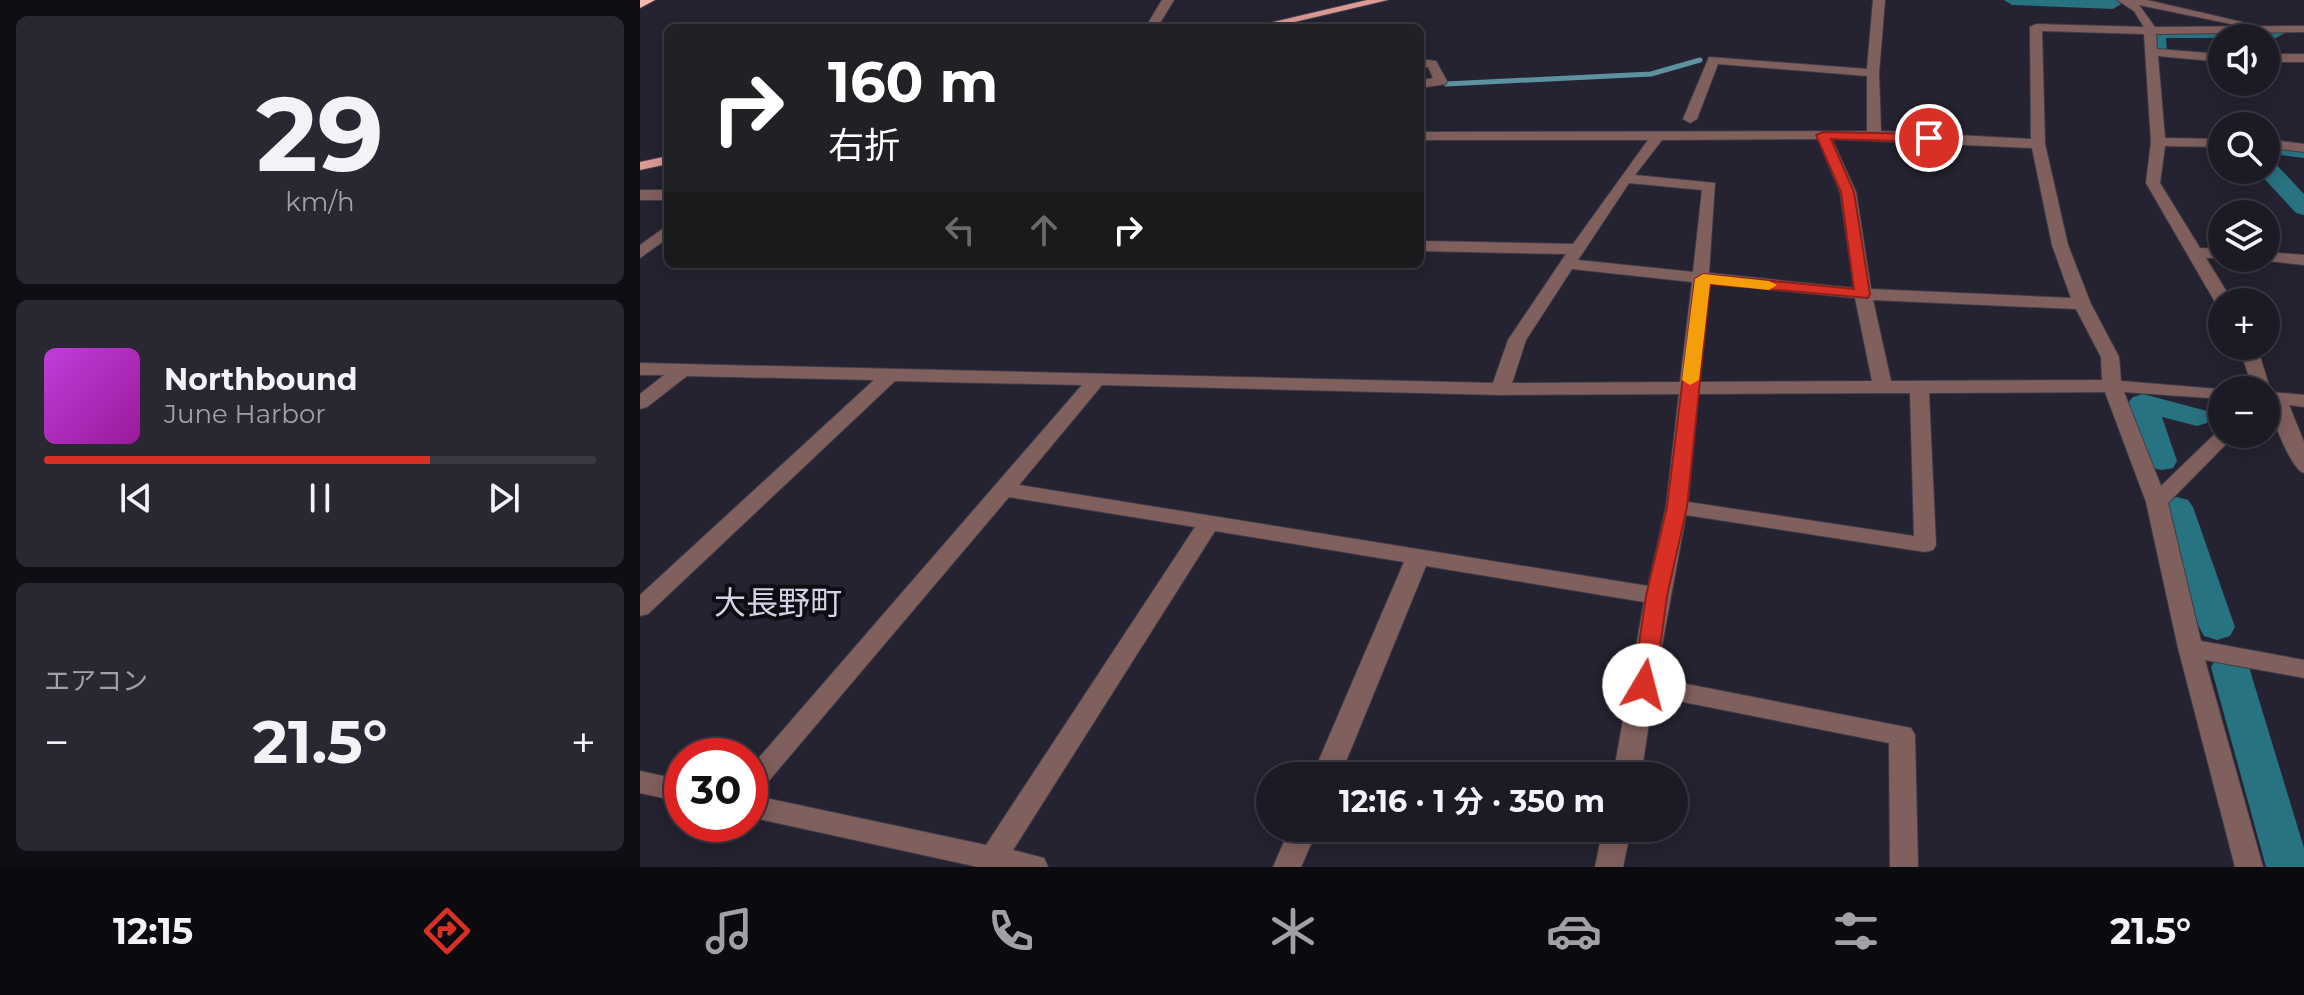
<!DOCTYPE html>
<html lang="ja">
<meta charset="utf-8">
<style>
:root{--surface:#1c1a25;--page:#292732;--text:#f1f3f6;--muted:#a0a1a7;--line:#3a3842;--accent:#d93025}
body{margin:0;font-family:Montserrat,"Noto Sans JP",sans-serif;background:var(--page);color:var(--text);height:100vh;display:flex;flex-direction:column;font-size:30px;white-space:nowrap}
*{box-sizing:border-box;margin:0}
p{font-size:26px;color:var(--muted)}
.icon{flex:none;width:44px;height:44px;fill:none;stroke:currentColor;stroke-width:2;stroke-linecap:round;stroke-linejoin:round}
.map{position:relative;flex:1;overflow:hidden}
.sheet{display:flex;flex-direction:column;gap:16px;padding:16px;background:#0f0e14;width:640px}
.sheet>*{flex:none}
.hud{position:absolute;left:24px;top:24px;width:760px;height:244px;border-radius:12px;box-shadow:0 4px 20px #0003,0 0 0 2px var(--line);background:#202124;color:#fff;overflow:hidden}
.tools{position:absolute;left:1568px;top:24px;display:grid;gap:16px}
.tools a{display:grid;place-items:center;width:72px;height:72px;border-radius:50%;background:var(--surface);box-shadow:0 4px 20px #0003,0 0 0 2px var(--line);font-size:40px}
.speed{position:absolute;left:24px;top:738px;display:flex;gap:16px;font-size:40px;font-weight:700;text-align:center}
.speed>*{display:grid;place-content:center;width:104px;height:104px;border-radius:50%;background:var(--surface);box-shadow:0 4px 20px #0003,0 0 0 2px var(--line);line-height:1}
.speed .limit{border:12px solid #d22;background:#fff;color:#111}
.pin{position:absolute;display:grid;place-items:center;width:68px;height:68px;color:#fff;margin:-34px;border:4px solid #fff;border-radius:50%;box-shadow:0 2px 8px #0007}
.me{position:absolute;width:88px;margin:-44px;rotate:8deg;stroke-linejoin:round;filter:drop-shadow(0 0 6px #0008)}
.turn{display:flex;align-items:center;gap:28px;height:168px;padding:0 32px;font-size:36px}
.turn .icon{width:104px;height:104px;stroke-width:2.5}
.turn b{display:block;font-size:56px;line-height:68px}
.lanes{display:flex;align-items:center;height:76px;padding:0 32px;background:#0003;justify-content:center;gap:40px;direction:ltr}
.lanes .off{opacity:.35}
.big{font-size:60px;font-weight:700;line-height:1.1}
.sheet .widget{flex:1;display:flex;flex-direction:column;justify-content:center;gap:12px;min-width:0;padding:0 28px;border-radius:12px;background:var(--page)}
.sheet .dial{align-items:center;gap:0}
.dial b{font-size:104px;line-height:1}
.song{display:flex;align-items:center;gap:24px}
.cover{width:96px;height:96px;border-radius:12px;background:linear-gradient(135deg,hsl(290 70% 55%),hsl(300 70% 35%))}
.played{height:8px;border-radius:4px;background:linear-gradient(90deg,var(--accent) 70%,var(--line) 70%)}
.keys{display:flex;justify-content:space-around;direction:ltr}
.heat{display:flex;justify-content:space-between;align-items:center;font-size:44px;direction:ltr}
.trip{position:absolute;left:616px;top:762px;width:432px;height:80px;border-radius:40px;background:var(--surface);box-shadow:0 4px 20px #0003,0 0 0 2px var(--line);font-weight:700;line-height:80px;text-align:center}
.dock{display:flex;height:128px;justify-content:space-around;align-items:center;background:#0b0a0f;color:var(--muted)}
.dock .icon{width:56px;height:56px}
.dock .active{color:var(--accent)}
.dock b{font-size:36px;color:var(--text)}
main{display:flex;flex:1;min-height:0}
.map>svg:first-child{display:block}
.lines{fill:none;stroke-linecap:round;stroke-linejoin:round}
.stream{stroke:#5d929f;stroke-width:5}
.canal{fill:#277381;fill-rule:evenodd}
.minor-casing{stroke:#3f3c4a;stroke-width:2}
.major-casing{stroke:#3f3c4a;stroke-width:2}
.highway-casing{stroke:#3f3c4a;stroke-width:2}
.minor{fill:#80605c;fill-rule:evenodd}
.major{fill:#dc9a92;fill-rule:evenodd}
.highway{fill:#f6b6ae;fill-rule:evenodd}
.route{fill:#d93025;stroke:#8d1f18;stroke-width:2}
.slow{fill:#f59e0b}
.labels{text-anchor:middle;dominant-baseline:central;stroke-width:8;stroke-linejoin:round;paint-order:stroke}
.quarter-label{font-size:32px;fill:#d5d1e6;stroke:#0e0d14}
</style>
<main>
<section class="sheet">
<div class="widget dial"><b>29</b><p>km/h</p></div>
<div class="widget">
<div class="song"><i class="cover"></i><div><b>Northbound</b><p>June Harbor</p></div></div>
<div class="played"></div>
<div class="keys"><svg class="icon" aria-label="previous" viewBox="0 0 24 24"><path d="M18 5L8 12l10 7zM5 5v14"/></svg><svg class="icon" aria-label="pause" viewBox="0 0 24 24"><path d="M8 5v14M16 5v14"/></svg><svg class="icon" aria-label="next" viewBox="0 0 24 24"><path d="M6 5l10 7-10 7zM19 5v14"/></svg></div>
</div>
<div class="widget"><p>エアコン</p>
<div class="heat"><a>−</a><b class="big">21.5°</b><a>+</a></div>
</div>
</section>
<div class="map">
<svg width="1664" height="867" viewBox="0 0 1664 867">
<rect width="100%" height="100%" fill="#252231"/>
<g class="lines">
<path class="stream" d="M806 84 1011 74 1060 60"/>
<path class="canal" d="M1364 0H1477L1481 4 1473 9 1372 5Z
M1517 28H1636L1645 33 1636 38H1526L1527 51 1518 56 1509 51 1508 33Z
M1626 141 1664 146V158L1626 153Z
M1626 160 1634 162 1664 194V215L1656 213 1618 172 1626 170Z
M1503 394 1567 411 1572 417 1567 423 1557 426 1522 417 1537 461 1533 468 1522 470 1511 468 1507 461 1488 403 1493 397Z
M1537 497 1548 500 1553 507 1595 627 1590 636 1577 640 1564 636 1559 627 1521 507 1526 500Z
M1590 653 1603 657 1609 667 1664 848V867H1626L1571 667 1577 657Z"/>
<g class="minor-casing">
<path id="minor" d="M522 0H534L517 28H505Z
M1233 0H1245L1239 73 1241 131 1391 139 1390 27 1396 24 1504 27 1494 11 1477 0H1507L1602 22 1596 25 1499 5 1515 27 1664 26V32L1516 34 1517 49 1582 54V62L1518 56 1525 138 1582 139V147L1525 146 1520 183 1560 248 1582 249V258H1586H1566L1593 302H1582V307L1575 302 1506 183 1511 142 1504 34 1402 31 1405 144 1428 245 1451 304 1479 357 1481 381 1590 390H1582V399L1484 392 1521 486 1579 430 1582 429V434H1596L1528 503 1561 641 1664 660V678L1565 660 1623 867H1595L1538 648 1506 502 1465 392 1289 393 1296 545 1293 550 1285 552 1046 515 1016 678 1271 728 1275 735 1278 867H1250L1249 743 1013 696 1001 776H973L1004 602 786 566 700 776H672L764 562 575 531 373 850 404 858 408 867H338L110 817V768L442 385 255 381 8 614 0 616V595L234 380 47 376 7 407 0 409V394L24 375H0V363L853 383 868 340 926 254 780 251V241L933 244 1008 140H780V132L1227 131V76L1078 64 1057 119 1050 123 1043 119 1069 57 1227 69ZM1178 139 1200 192 1214 288 1069 273 1075 183 995 175 1022 140ZM1192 139 1392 148 1412 245 1431 298 1231 289 1216 192ZM989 183 1062 190 1053 272 938 260ZM932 269 1052 282 1040 382 872 383 886 340ZM1068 283 1215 298 1232 381 1059 382ZM1233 300 1436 309 1461 357 1462 380 1251 381ZM462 385 861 395 1039 394 1026 507 1008 586 379 485ZM1270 393 1274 536 1048 502 1058 394ZM369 497 555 527 346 845 116 796Z
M1626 54H1664V62H1626Z
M780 59 796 61 807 81 806 84 780 88V80L793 78 788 67H780Z
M1626 139 1664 144V152L1626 147Z
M0 190H28V200H0Z
M28 225V238L0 258V245Z
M1626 252 1664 255V265L1620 260 1619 258H1626Z
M1599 346H1617L1631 392 1664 395V407L1649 405 1664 442V473C1650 470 1626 404 1626 390H1613Z
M0 771 42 780V802L0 793Z
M650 828H678L661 867H633Z
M963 828H991L983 867H955Z"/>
</g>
<g class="major-casing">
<path id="major" d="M727 0H748L629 28H607Z
M28 156V164L0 170V162Z"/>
</g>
<g class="highway-casing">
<path id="highway" d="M0 0H15L0 8Z"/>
</g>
<use href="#minor" class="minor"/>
<use href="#major" class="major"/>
<use href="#highway" class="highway"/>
</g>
<path class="route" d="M1183 132 1289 134 1295 138 1289 142 1191 139 1214 192 1230 294 1228 298 1070 284 1047 507 1027 596 1015 685 1012 691 1004 694 996 691 993 685 1006 596 1027 507 1055 279 1063 274 1214 289 1201 192 1176 135Z"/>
<path class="slow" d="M1063 274 1129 281 1137 285 1129 290 1070 284 1059 380 1050 385 1042 380 1055 279Z"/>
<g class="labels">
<g class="quarter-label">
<text x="138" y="602">大長野町</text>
</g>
</g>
</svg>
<div class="tools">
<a><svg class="icon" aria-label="sound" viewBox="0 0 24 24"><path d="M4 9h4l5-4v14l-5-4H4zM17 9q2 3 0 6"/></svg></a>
<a><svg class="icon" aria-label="search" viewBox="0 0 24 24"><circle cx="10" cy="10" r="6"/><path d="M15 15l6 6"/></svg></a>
<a><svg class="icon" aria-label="layers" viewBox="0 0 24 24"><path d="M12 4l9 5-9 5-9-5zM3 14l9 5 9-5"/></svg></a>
<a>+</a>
<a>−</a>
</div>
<div class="speed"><div class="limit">30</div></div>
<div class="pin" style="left:1289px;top:138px;background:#d93025"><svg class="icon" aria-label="arrive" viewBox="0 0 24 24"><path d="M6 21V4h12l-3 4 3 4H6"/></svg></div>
<svg class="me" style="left:1004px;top:685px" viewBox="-20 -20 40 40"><circle r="19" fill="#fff"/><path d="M0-13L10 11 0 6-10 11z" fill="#d93025"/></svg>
<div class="trip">12:16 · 1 分 · 350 m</div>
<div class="hud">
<div class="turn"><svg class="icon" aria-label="right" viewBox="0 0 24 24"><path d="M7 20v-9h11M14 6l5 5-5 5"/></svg><div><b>160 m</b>右折</div></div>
<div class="lanes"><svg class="icon off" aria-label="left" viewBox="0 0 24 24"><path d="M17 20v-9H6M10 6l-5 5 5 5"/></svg><svg class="icon off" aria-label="ahead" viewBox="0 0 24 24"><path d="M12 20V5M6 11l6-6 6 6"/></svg><svg class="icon" aria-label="right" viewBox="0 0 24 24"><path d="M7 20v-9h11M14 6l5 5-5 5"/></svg></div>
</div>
</div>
</main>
<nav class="dock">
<b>12:15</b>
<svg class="icon active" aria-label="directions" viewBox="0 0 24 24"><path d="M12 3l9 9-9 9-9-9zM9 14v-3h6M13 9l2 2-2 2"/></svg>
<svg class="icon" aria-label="music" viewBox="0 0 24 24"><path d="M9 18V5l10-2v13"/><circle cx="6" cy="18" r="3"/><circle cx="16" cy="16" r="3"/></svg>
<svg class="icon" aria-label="phone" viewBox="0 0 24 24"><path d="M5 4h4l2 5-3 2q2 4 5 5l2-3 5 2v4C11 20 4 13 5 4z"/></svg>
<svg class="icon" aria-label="climate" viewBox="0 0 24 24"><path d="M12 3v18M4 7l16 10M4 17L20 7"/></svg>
<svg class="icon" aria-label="car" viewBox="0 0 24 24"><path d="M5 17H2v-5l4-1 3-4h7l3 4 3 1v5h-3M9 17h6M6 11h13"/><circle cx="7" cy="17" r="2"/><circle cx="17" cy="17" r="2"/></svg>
<svg class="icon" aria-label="filters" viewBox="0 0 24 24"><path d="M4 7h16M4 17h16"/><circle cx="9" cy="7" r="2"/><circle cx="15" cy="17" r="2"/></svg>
<b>21.5°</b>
</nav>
